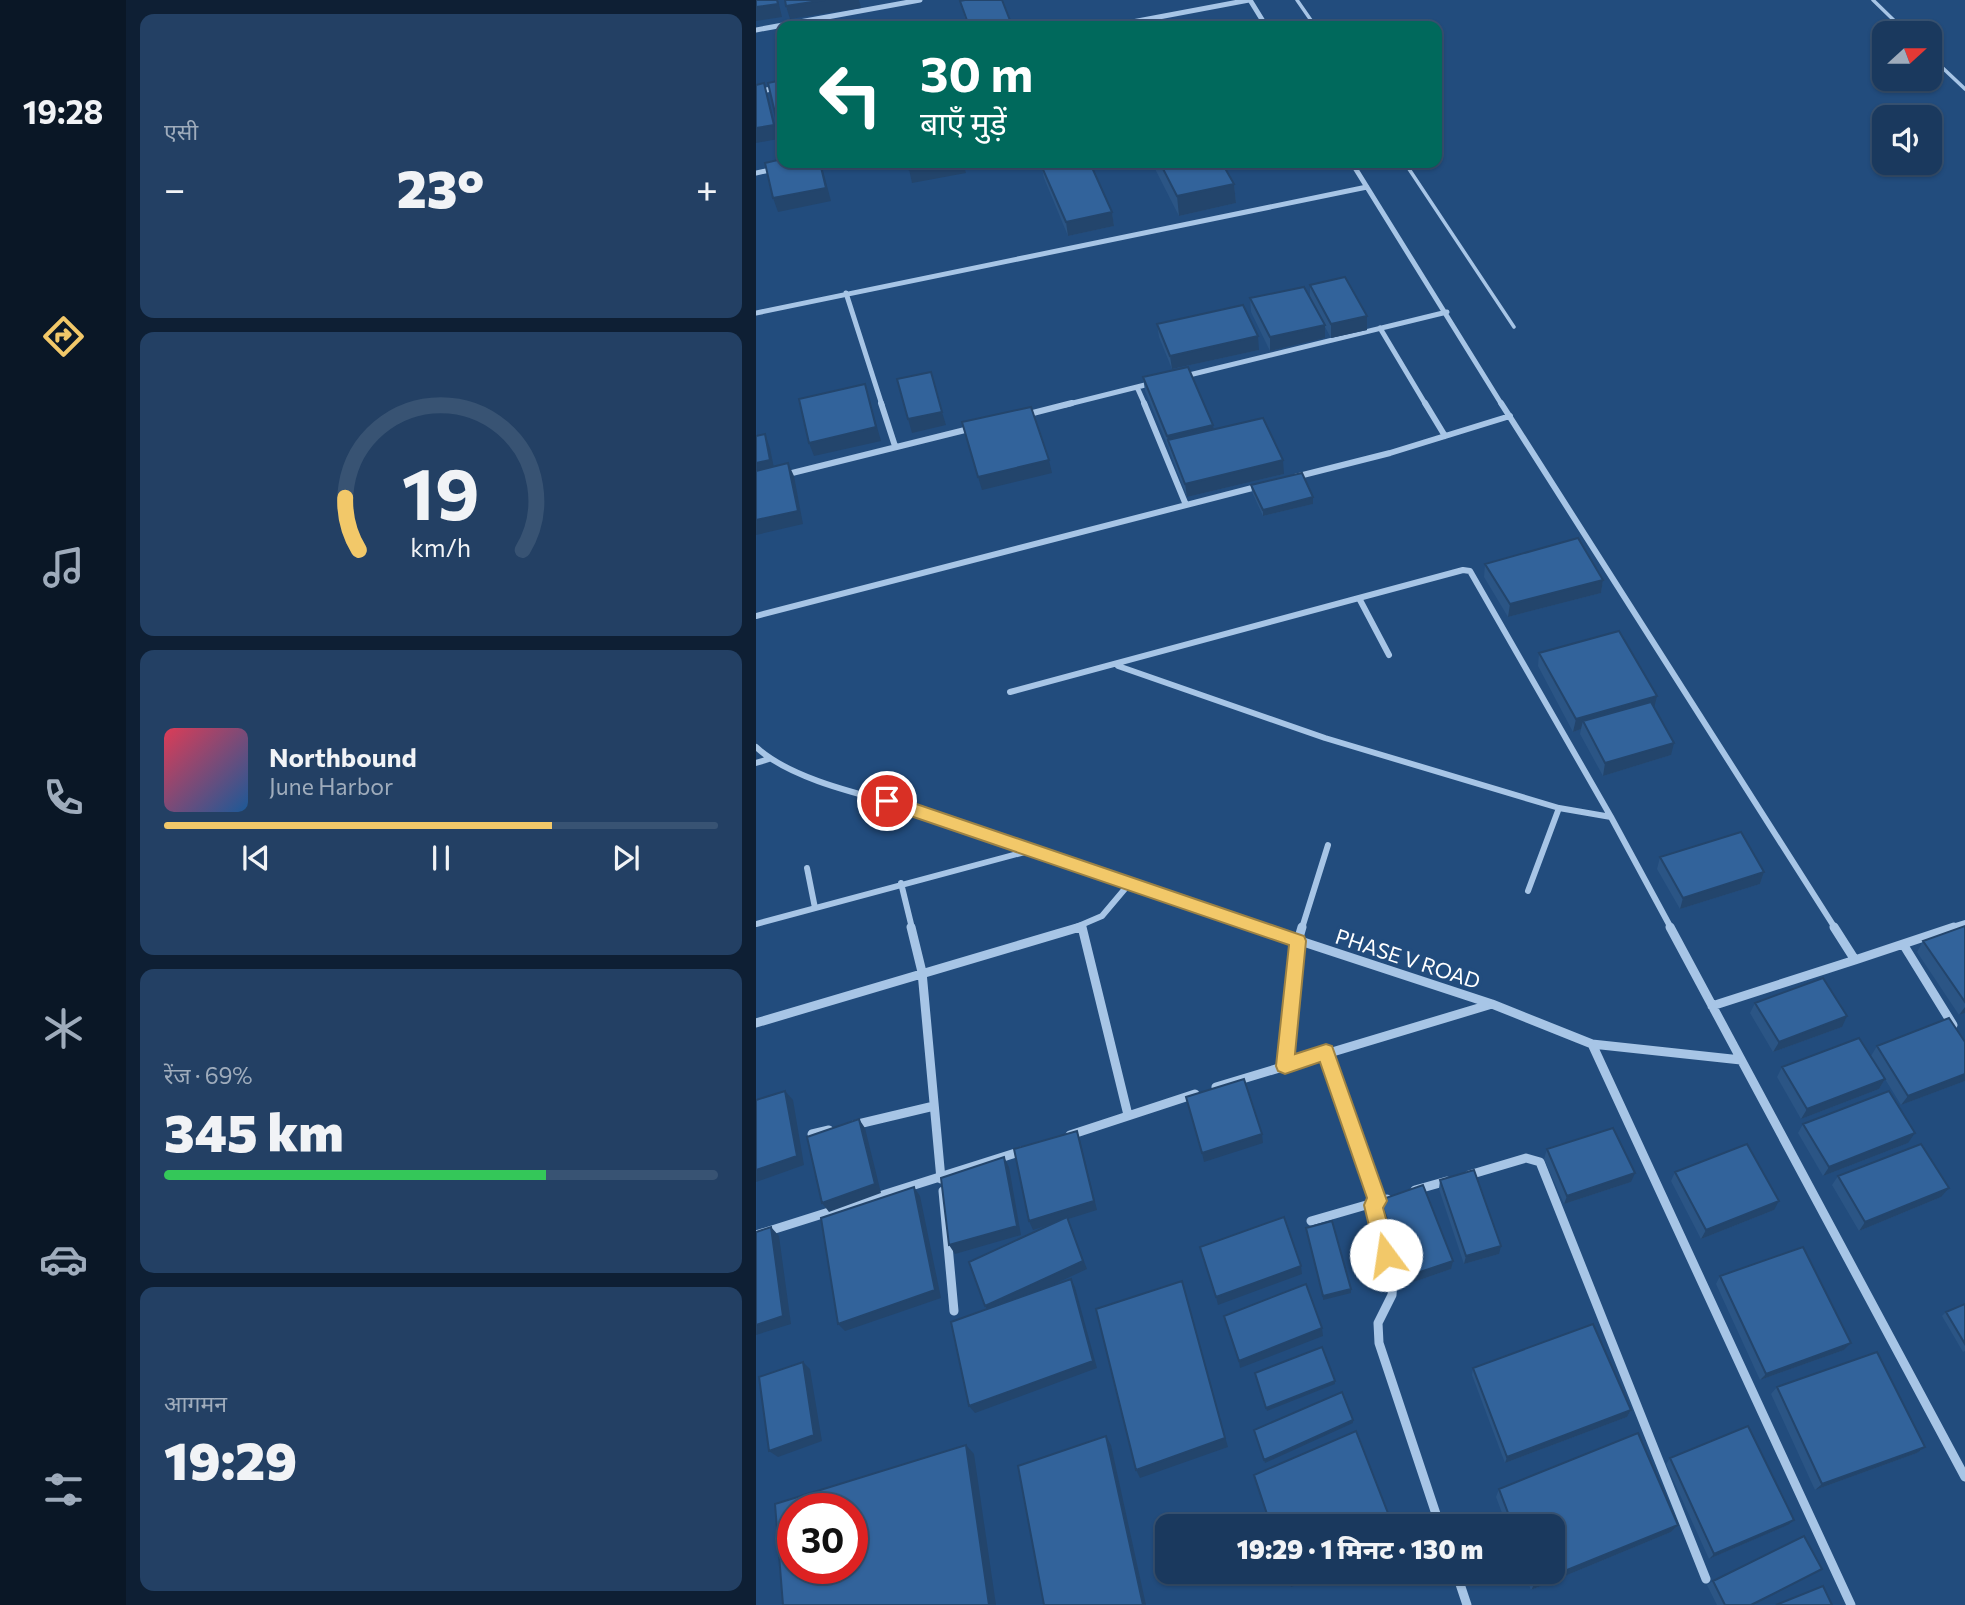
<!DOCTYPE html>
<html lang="hi">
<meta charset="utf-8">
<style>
:root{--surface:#1a395e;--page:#234064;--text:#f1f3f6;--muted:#9facbc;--line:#385373;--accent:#f2c869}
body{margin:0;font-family:Commissioner,"Noto Sans Devanagari",sans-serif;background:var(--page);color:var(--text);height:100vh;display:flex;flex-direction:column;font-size:26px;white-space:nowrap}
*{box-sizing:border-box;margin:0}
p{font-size:23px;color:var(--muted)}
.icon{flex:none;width:38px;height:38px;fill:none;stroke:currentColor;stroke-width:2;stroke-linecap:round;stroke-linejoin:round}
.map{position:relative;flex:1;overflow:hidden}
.sheet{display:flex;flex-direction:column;gap:14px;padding:14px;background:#0e1f34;width:630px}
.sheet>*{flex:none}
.banner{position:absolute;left:21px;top:21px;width:665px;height:147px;border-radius:14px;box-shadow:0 2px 5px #0004,0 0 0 2px var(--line);background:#00695c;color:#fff;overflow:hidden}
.needle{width:46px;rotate:69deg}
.fabs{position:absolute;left:1116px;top:21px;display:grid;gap:14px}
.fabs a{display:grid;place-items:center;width:70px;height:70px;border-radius:14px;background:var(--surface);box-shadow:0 2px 5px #0004,0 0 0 2px var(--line);font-size:35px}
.speed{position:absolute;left:21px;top:1493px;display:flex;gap:14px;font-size:35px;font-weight:700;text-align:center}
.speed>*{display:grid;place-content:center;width:91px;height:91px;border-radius:50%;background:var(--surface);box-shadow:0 2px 5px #0004,0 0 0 2px var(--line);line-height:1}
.speed .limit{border:10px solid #d22;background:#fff;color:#111}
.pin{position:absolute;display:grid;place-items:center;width:60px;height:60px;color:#fff;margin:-30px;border:4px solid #fff;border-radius:50%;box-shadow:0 2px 7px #0007}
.me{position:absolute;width:77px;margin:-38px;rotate:346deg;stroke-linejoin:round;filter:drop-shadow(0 0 5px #0008)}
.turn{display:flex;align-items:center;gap:24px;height:147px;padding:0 28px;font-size:32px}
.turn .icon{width:91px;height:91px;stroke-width:2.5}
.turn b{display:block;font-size:49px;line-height:60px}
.big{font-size:52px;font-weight:800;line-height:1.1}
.sheet .tile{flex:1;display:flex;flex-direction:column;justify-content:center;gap:10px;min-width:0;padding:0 24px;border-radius:14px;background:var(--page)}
.sheet .dial{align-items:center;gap:0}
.dial svg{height:182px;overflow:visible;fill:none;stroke:var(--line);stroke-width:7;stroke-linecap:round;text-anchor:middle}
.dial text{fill:var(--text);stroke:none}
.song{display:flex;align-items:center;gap:21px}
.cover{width:84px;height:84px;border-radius:10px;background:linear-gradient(135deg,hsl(350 70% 55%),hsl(210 70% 35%))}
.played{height:7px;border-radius:4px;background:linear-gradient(90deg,var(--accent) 70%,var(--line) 70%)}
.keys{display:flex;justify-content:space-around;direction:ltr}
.heat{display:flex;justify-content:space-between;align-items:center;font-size:38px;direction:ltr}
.charge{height:10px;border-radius:5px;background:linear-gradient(90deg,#34c759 69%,var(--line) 0)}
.trip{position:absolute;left:399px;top:1514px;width:410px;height:70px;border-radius:14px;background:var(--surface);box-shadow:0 2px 5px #0004,0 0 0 2px var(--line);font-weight:800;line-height:70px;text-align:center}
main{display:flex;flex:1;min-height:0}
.tabs{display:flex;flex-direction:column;width:126px;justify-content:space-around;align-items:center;background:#0a1726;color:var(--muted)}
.tabs .icon{width:49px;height:49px}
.tabs .on{color:var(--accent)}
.tabs b{font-size:32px;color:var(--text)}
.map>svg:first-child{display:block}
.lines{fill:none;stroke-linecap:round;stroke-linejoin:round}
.lane{stroke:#a7c5e6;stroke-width:3.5}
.street-far2{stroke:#a7c5e6;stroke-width:5}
.street-far1{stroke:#a7c5e6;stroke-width:6}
.street{stroke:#a7c5e6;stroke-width:9}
.wall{fill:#2b5585}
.shaded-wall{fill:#23456c}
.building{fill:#32639b;stroke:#23456c;stroke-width:2;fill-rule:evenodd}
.route{fill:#f2c869;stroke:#9d8244;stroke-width:2}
.labels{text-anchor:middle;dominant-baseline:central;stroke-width:7;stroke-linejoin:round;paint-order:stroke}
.street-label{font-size:21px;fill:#fff;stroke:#224c7d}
</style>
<main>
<nav class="tabs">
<b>19:28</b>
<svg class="icon on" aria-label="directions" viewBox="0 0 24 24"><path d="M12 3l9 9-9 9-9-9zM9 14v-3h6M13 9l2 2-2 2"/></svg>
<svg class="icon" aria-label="music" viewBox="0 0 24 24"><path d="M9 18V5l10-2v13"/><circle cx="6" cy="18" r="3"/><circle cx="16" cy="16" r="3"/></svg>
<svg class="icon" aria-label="phone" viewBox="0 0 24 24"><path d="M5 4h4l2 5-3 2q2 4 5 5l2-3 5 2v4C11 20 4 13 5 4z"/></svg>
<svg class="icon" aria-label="climate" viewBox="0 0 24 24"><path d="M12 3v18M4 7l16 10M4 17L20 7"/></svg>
<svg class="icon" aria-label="car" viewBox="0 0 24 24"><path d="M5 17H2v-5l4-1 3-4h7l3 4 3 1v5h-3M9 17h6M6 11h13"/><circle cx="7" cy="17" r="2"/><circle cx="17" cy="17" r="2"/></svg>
<svg class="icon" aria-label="filters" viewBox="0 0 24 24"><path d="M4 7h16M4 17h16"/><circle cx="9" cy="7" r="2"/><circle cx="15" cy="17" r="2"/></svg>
</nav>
<section class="sheet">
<div class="tile"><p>एसी</p>
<div class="heat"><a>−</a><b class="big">23°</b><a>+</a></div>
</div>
<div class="tile dial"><svg viewBox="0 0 100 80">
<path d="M14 69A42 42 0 1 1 86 69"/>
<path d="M14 69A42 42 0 0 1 8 46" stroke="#f2c869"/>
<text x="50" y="56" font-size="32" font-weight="700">19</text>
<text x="50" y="72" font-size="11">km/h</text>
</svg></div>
<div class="tile">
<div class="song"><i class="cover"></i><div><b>Northbound</b><p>June Harbor</p></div></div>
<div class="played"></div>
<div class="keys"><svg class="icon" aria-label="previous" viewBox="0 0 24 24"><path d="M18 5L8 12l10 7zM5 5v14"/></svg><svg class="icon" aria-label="pause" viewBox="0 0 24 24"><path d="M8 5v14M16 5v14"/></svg><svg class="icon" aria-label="next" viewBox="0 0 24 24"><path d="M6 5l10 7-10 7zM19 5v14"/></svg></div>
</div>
<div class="tile"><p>रेंज · 69%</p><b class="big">345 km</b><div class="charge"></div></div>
<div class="tile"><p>आगमन</p><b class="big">19:29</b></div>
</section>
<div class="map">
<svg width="1209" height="1605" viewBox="0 0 1209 1605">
<rect width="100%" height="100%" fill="#224c7d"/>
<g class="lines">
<path class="lane" d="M541 0 559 26
M1117 0 1151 33
M1174 56 1209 89
M649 163 758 327"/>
<path class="street-far2" d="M494 0 510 26
M355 26 493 0
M0 30 164 0
M0 92 26 87
M596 163 746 405
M0 173 19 169
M90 293 126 405
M0 313 611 187
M624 328 670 405
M429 376 691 312
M381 387 389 405
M309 405 397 383"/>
<path class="street-far1" d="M125 403 139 446
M388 403 430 505
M669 403 689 436
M745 403 1079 928
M269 415 316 403
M28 475 217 428
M539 477 634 453 754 416
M604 600 633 655
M0 616 504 486
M362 666 569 738 803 808 855 817
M254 692 707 570 714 571 855 817 915 928
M0 747C41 785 130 799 184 816 292 852 399 893 507 928
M0 763 13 759
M51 868 59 908
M145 883 156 928
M772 891 803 808
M0 924 276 850
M318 928 346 916 373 884
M546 928 572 845
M1193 928 1209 923"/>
<path class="street" d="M155 927 166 972 185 1179
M326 927 372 1115
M502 927 736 1004 836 1044 985 1060
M914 927 1209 1477
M1078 927 1099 960 1147 944 1197 1025
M1147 944 1198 927
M956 1006 1099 960
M0 1023 324 927
M836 1044 1095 1605
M570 1052 622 1201
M529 1066 542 941 546 927
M460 1087 736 1004
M98 1125 178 1106
M56 1134 73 1130
M314 1135 439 1094
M713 1175 770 1158 784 1162 950 1579
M659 1190 691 1181
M187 1191 198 1311
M617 1204 637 1280 636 1295 622 1323 623 1343 684 1526
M555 1221 631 1199
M0 1235 266 1151
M700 1572 711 1605"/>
</g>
<path class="wall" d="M204 1 256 26H211Z
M396 163H466L478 184 480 203 423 216Z
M285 165 356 212 358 226 312 236 288 178Z
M554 285 611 330 575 338 569 327V338L514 351 495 312 494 298 554 297Z
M401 324 503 350 416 369 403 337Z
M387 377 458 429 528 474 431 497 414 453 413 449 389 391Z
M495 485 557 504 507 516 496 492Z
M729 564 847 580 845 593 752 617 728 577Z
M783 653 898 708 915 755 847 776 824 734 825 729 817 732 782 666Z
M904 857 1008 872 1004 884 924 909 901 869Z
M1209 926V1013L1203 1015 1161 952 1167 941Z
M999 1003 1086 1027 1017 1052 994 1013Z
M1209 1042V1081L1145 1105 1129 1079 1123 1089 1045 1119 1021 1077 1026 1067 1115 1056 1121 1046Z
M1047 1124 1152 1143 1067 1176 1042 1133Z
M791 1149 875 1182 808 1204 788 1159Z
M919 1172 1018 1210 945 1239 915 1181Z
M1082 1176 1185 1197 1103 1231 1076 1185Z
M684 1180 743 1254 708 1264 683 1189Z
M624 1200 695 1269 652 1284 624 1209Z
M964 1276 1095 1343 1088 1350 1004 1380 960 1284Z
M1209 1304V1351L1207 1352 1186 1316 1190 1312Z
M717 1368 875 1410 871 1417 749 1463 716 1375Z
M1021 1387 1169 1447 1161 1453 1059 1490 1015 1394Z
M914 1458 1032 1525 953 1559 910 1464Z
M743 1489 922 1525 915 1532 775 1590 768 1572H796V1526H751L740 1497Z
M1066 1569 997 1605H961L951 1585 957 1581Z"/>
<path class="shaded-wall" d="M22 0 26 17 0 21V7Z
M69 0H103L105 8 34 19 30 6Z
M255 23 256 26H238Z
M8 83 12 97 22 139 0 143V128Z
M26 129V140L23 130Z
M65 163 75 201 22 212 17 198Z
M187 163H207L210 173 156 183 153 169Z
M478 184 480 203 423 216 421 196Z
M356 212 358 226 312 236 310 222Z
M611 316V330L575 338V324Z
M569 325V338L514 351V337Z
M502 336 503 350 416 369 414 356Z
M109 384 125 441 58 456 53 443Z
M186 412 190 425 156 433 152 419Z
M457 425 459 438 412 440 413 449 411 436Z
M9 434 14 448 19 473 0 477V463Z
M293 460 296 473 226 490 222 477Z
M527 460 528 474 431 497 429 484Z
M32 463 38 476 47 524 0 535V520Z
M557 497V504L507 516V510Z
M847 580 845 593 752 617 754 604Z
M901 696 898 708 827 721 825 729 817 732 820 719Z
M918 743 915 755 847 776 849 763Z
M1008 872 1004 884 924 909 927 898Z
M1209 1007V1013L1203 1015Z
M1091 1016 1086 1027 1017 1052 1023 1042Z
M1209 1074V1081L1145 1105 1152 1096Z
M1129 1079 1123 1089 1045 1119 1051 1109Z
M29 1091 37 1100 48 1165 0 1182V1170Z
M103 1119 109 1128 125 1193 73 1212 66 1203Z
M321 1131 324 1140 341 1210 312 1219 331 1269 234 1314 229 1306 311 1219 277 1230 273 1221Z
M1159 1133 1152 1143 1067 1176 1073 1167Z
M506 1134 507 1143 448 1162 446 1153Z
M248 1157 253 1167 265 1235 199 1254 193 1245Z
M879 1173 875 1182 808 1204 811 1196Z
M158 1187 164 1196 185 1298 89 1331 82 1324Z
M1193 1188 1185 1197 1103 1231 1109 1222Z
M1023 1201 1018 1210 945 1239 950 1230Z
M15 1227 23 1236 35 1324 0 1335V1325Z
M745 1246 743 1254 708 1264 710 1256Z
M697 1261 695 1269 652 1284V1276Z
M545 1266 546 1274 462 1305 460 1297Z
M315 1279 319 1287 341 1368 219 1413 213 1406Z
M595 1289V1293L567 1300V1296Z
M429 1292 472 1447 384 1478 380 1470Z
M566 1328 567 1336 484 1368 483 1361Z
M1095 1343 1088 1350 1004 1380 1010 1374Z
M47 1362 54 1369 66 1441 22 1457 13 1451Z
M579 1381V1384L511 1411 510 1408Z
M875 1410 871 1417 749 1463 751 1457Z
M597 1420V1423L509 1463 508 1460Z
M350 1436 355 1445 390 1605H387Z
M210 1445 218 1454 240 1605H233Z
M1169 1447 1161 1453 1059 1490 1066 1484Z
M1038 1520 1032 1525 953 1559 958 1554Z
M922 1525 915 1532 775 1590 779 1583Z
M1066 1569 997 1605H995Z
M559 1572H570L535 1587 534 1583Z"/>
<path class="building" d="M0 0H21L22 4 0 7Z
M29 0H69L30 6Z
M209 0H246L255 23 238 26H213L204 1Z
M26 80V129L23 130 12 83Z
M8 83 18 125 0 128V85Z
M26 159V163H64L70 188 17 198 9 163Z
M151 163H187L153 169Z
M295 163H334L356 212 310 222 285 165Z
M404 163H466L478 184 421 196Z
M589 277 611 316 575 324 554 285Z
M548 287 569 325 514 337 494 298Z
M487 305 502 336 414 356 401 324Z
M432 367 457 425 411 436 387 377Z
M175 372 186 412 152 419 141 379Z
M109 384 120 427 53 443 43 399Z
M275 407 293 460 222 477 206 422Z
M507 418 527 460 429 484 412 440Z
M9 434 14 460 0 463V436Z
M32 463 42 511 0 520V471Z
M546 473 557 497 507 510 495 485Z
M822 538 847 580 754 604 729 564Z
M863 631 901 696 820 719 783 653Z
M895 702 918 743 849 763 827 721Z
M985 832 1008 872 927 898 904 857Z
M1209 926V1002L1167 941Z
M1067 978 1091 1016 1023 1042 999 1003Z
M1193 1018 1209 1042V1074L1152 1096 1121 1046Z
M1103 1038 1129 1079 1051 1109 1026 1067Z
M488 1079 506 1134 446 1153 430 1097Z
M29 1091 41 1156 0 1170V1100Z
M1133 1091 1159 1133 1073 1167 1047 1124Z
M103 1119 119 1184 66 1203 51 1137Z
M857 1128 879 1173 811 1196 791 1149Z
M321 1131 338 1201 273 1221 258 1149Z
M991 1144 1023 1201 950 1230 919 1172Z
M1165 1144 1193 1188 1109 1222 1082 1176Z
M248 1157 261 1226 193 1245 185 1178Z
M718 1170 745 1246 710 1256 684 1180Z
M667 1185 697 1261 652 1276 624 1200Z
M158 1187 179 1290 82 1324 65 1218Z
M311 1217 327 1261 229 1306 213 1262Z
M528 1217 545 1266 460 1297 444 1247Z
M576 1221 595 1289 567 1296 550 1228Z
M15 1227 27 1316 0 1325V1232Z
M1047 1247 1095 1343 1010 1374 964 1276Z
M315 1279 337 1361 213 1406 195 1322Z
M426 1281 469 1438 380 1470 340 1309Z
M550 1284 566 1328 483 1361 468 1316Z
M1209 1304V1344L1190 1312Z
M837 1324 875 1410 751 1457 717 1368Z
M566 1347 579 1381 510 1408 499 1373Z
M1121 1352 1169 1447 1066 1484 1021 1387Z
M47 1362 58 1435 13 1451 3 1377Z
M586 1392 597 1420 508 1460 498 1430Z
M992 1426 1038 1520 958 1554 914 1458Z
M600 1431 637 1526H515L498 1475Z
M882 1433 922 1525 779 1583 774 1572H796V1526H757L743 1489Z
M350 1436 387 1605H288L262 1466Z
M210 1445 233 1605H27L19 1504ZM37 1508H96V1568H37Z
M1048 1536 1066 1569 995 1605H969L957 1581Z
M530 1572H559L534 1583Z
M1067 1586 1076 1605H1020Z"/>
<path class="route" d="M131 794 548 936 550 941 539 1054 570 1044 576 1046 631 1201 627 1208 640 1255 637 1261 630 1264 623 1261 620 1255 608 1205 611 1198 564 1062 529 1074 522 1071 520 1066 533 945 125 806 123 801Z"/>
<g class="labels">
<g class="street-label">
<text transform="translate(652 958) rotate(18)">PHASE V ROAD</text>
</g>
</g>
</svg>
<div class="fabs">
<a><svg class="needle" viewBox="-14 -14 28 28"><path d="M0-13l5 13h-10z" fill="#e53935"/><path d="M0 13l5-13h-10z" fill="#9facbc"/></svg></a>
<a><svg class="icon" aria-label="sound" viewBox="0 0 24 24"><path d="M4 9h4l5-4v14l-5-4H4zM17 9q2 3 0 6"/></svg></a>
</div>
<div class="speed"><div class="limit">30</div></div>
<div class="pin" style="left:131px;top:801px;background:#d93025"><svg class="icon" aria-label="arrive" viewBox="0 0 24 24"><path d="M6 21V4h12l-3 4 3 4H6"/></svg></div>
<svg class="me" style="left:630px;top:1255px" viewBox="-20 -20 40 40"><circle r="19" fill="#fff"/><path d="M0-13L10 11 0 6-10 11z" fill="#f2c869"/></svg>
<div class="trip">19:29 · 1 मिनट · 130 m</div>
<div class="banner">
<div class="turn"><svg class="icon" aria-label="left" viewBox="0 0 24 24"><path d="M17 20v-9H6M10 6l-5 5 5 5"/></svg><div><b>30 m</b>बाएँ मुड़ें</div></div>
</div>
</div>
</main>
